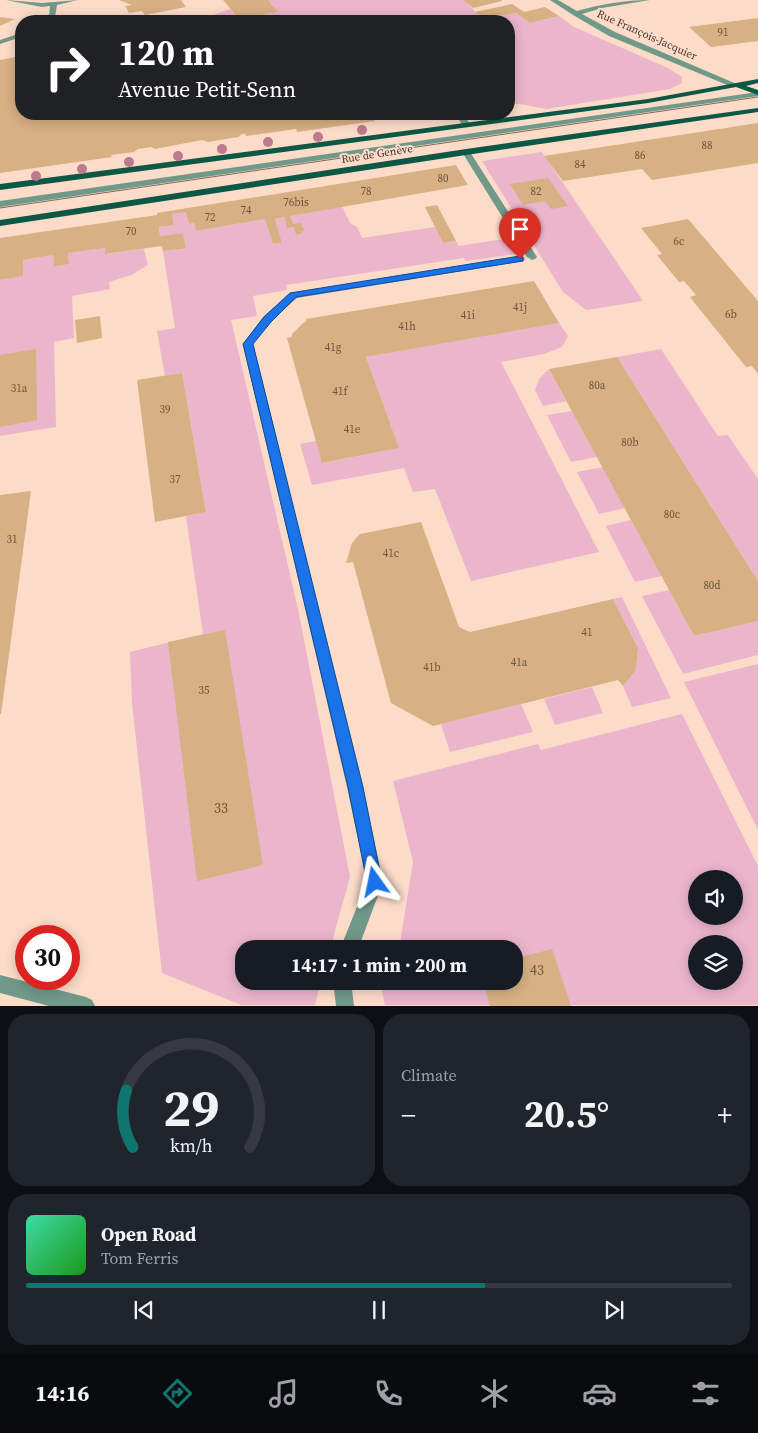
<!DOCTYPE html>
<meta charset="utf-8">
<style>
:root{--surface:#171b24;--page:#20242c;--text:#f1f3f6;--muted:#9ea1a6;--line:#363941;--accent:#0f766e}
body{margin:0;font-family:"Source Serif 4",serif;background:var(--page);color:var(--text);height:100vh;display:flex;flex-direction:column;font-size:19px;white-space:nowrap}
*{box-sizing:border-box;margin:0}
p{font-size:16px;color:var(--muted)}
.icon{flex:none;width:28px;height:28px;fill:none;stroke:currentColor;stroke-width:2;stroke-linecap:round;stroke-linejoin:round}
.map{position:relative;height:1006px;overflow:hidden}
.details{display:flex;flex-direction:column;gap:8px;padding:8px;background:#0d0f14;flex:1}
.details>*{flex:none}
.guide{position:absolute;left:15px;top:15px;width:500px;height:105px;border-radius:20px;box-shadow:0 2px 12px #0003;background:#202124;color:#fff;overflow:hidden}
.fabs{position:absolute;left:688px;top:870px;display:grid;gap:10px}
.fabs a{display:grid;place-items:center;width:55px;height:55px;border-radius:50%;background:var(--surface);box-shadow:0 2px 12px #0003;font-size:25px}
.speed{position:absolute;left:15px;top:925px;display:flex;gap:10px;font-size:25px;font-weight:700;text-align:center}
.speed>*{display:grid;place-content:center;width:65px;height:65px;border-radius:50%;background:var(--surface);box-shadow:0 2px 12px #0003;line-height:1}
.speed .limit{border:8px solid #d22;background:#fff;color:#111}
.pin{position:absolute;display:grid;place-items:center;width:42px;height:42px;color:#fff;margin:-51px -21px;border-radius:50% 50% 50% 0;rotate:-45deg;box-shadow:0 0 5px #0007}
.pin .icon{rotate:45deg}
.me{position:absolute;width:55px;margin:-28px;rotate:348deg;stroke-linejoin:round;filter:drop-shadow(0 0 4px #0008)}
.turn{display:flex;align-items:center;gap:18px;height:105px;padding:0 20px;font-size:22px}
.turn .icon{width:65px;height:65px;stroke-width:2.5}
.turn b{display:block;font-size:35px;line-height:42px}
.big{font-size:38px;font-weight:700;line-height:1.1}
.details .tile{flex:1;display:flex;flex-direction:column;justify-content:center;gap:8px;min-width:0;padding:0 18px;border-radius:20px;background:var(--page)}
.details .dial{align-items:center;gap:0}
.dial svg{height:130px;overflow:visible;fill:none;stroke:var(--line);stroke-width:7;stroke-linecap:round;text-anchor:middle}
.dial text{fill:var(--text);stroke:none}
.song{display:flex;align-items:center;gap:15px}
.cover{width:60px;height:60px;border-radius:8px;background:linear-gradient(135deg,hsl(160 70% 55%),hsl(120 70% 35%))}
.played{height:5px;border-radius:2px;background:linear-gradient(90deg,var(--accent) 65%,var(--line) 65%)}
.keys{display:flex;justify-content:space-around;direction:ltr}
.heat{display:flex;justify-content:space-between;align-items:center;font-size:28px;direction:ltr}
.details .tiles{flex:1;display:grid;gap:8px;grid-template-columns:1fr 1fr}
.tile:last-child{grid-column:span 2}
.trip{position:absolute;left:235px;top:940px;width:288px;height:50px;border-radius:20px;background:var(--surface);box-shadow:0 2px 12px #0003;font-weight:700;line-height:50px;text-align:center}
.menu{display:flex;height:80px;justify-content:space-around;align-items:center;background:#090b0e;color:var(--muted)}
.menu .icon{width:35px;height:35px}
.menu .on{color:var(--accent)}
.menu b{font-size:22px;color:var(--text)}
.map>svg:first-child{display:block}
.green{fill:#ebb5cc;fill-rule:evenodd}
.building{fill:#d7b083}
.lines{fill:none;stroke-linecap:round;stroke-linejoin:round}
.minor{fill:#70998a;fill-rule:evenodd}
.major{fill:#0c5845;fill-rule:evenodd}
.tram{stroke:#82695b;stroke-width:1}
.tree{fill:#bd798e}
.route{fill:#1a73e8;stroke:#114b97}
.labels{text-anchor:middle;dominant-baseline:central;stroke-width:4;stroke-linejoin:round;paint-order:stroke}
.number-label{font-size:11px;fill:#6d543f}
.far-street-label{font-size:11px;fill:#4a3528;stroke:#fcdbc9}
.near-number-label{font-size:14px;fill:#6d543f}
</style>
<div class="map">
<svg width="758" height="1006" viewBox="0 0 758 1006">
<rect width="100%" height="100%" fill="#fcdbc9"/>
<path class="green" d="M268 0H463C471 6 475 13 483 19L516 13 530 23 559 16 574 27 668 68 682 77V83L670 89 546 109 520 104H509V21H197L230 9 239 19 278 12Z
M542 152 643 301 586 310 563 292 482 161Z
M342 206 350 223 357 227 362 238 435 227 443 243 456 241 459 246 510 238 522 253 466 261 464 258 286 285 287 290 253 296 257 316 231 320 298 609 350 877 330 949H244V981H321L315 1005H241L162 973 132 703 130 652 203 634 186 516 206 512 182 373 165 376 157 331 175 328 163 251 186 247 183 233 160 236 159 227 174 225 172 214 186 212 189 224 194 223 196 231 265 219 273 244 282 243 275 219Z
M105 248 106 254 144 249 148 265 131 275 109 282 110 289 72 296 74 338 54 342 56 427 0 436V280L23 276V260L53 255 54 267 69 264 68 253Z
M559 323 568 336 562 347 544 354 501 362 599 552 471 581 435 489 413 492 404 468 312 485 300 444 316 441 323 463 399 448 366 357Z
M661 349 718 436 728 435 758 479V581L617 357Z
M549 369 566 401 543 406 535 390 539 379Z
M572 411 597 457 571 462 547 415Z
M603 467 625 508 599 514 577 472Z
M631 520 662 576 635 582 606 526Z
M669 590 694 636 758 621V655L683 674 642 596Z
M622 597 671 698 632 707 623 686 636 670 638 648 613 599Z
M758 664V830L684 682Z
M592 687 603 713 555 725 544 699Z
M521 704 533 732 450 752 441 724Z
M682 714 758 866V1005H385L380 981H514V949H399L413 862 393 781 538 744 541 750ZM696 879H734V916H696ZM696 944H734V981H696Z"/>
<path class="building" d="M119 0H181L186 7 145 15 142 11 129 13 125 6 132 5Z
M223 0H268L278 12 239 19Z
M463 0H502V1L473 8Z
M512 4 524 12 545 7 559 16 530 23 516 13 483 19 475 12Z
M0 17 15 19 0 26Z
M758 18V41L711 47 689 27Z
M21 56V114H60V117L83 114H371L375 121 297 132 296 129 246 136V134H242L238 137 208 142 202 140 155 149 151 147 138 149 134 152 111 155 112 157 0 173V60Z
M758 123V163L652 180 642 169 563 181 544 156Z
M456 165 468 185 290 216 293 224 301 223 304 231H301L303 233 296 235 294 227 287 228 285 217 275 219 282 243 273 244 265 219 196 231 194 223 189 224 186 212 172 214 174 225 159 227 160 236 183 233 186 248 163 251 162 246 105 254V248L68 253 69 264 54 267 53 255 23 260V276L0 280V238L157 215V213Z
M548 178 568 206 551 209 545 201 523 205 510 184Z
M437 205 456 241 443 243 425 207Z
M688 219 758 301V374L752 366 746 367 690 297 696 295 684 281 679 282 657 255 662 254 641 228Z
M534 281 559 323 366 357 399 448 322 463 287 338 292 337V334L303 323 306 322V319Z
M100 316 102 338 77 343 75 320Z
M36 349 37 420 0 427V355Z
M617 357 758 581V621L694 636 549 369Z
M182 373 206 512 155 522 137 380Z
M31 491 1 714H0V495Z
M421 522 459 627 470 632 613 599 638 648 636 670 623 686 618 680 433 726 391 703 353 562 346 563 352 543 360 534Z
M225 630 263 865 197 881 168 642Z
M552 949 571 1006H490L483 981H514V959Z"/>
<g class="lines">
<path class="minor" d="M6 0 42 3 78 0 57 5 55 17 52 21H45L49 16 50 6 42 7Z
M550 0H558L577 11C602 4 625 0 650 0L602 8 582 14 615 32 739 85 732 87 609 36 573 15Z
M21 33V37L0 44V40Z
M758 92V96L0 207V201Z
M455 114H463L470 124 469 126H463Z
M463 150 470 152 537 257 535 259 532 260 527 257 462 152Z
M520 256 525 259 523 261 297 298 271 321 253 344 363 787 383 882 358 949H340L367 882 347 787 243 344 263 317 290 293Z
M0 975 86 997 92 1000 95 1006H49L0 993Z
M333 981H351L354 1006H336Z"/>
<path class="major" d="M758 79V83L746 86 758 90V95L736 87 648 103 0 190V184L648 99Z
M758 108V112L466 155 0 226V220L466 149Z"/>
<path class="tram" d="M0 208 758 97"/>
</g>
<g class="tree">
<circle cx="362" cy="130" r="5"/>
<circle cx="318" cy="137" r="5"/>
<circle cx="268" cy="142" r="5"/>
<circle cx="222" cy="149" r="5"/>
<circle cx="178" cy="156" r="5"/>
<circle cx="129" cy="162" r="5"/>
<circle cx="82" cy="169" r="5"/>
<circle cx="36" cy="176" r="5"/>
</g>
<path class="route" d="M520 256 523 257V261L296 297 271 322 253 344 363 787 382 882 380 887 375 889 369 887 367 882 348 787 243 344 264 317 290 293Z"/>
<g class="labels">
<g class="number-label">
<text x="723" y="32">91</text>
<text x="707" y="145">88</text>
<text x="640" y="155">86</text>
<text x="580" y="164">84</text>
<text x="443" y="178">80</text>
<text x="366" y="191">78</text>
<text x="536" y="191">82</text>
<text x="296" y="202">76bis</text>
<text x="246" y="210">74</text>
<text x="210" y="217">72</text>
<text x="131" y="231">70</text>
<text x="679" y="241">6c</text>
<text x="520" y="307">41j</text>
<text x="731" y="314">6b</text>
<text x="468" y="315">41i</text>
<text x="407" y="326">41h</text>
<text x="333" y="347">41g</text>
<text x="597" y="385">80a</text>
<text x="19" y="388">31a</text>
<text x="340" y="391">41f</text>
<text x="165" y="409">39</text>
<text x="352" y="429">41e</text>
<text x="630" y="442">80b</text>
<text x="175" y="479">37</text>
<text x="672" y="514">80c</text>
<text x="12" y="539">31</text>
<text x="391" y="553">41c</text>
<text x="712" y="585">80d</text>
<text x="587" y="632">41</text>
<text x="519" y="662">41a</text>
<text x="432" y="667">41b</text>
<text x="204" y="690">35</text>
</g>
<g class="far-street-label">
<text transform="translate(647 35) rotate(24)">Rue François-Jacquier</text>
<text transform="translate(377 154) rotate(-9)">Rue de Genève</text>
</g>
<g class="near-number-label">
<text x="221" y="808">33</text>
<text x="537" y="970">43</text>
</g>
</g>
</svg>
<div class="fabs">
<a><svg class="icon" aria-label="sound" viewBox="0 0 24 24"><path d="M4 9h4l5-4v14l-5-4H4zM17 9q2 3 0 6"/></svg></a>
<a><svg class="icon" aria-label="layers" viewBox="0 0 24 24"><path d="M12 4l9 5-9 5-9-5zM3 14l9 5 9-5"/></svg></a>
</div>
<div class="speed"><div class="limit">30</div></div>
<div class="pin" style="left:520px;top:259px;background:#d93025"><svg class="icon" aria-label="arrive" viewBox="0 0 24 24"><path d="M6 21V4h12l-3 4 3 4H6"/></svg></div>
<svg class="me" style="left:375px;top:882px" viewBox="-20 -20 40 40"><path d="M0-17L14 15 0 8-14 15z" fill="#1a73e8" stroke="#fff" stroke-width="4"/></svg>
<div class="trip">14:17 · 1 min · 200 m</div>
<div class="guide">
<div class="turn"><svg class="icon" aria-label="right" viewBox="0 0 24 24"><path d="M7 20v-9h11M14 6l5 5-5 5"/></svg><div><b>120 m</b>Avenue Petit-Senn</div></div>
</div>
</div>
<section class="details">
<div class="tiles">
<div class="tile dial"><svg viewBox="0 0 100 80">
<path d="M14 69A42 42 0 1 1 86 69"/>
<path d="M14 69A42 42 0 0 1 10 34" stroke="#0f766e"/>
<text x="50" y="56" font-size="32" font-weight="700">29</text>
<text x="50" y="72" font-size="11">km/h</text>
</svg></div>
<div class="tile"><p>Climate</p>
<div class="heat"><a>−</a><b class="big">20.5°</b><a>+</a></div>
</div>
<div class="tile">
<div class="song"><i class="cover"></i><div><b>Open Road</b><p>Tom Ferris</p></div></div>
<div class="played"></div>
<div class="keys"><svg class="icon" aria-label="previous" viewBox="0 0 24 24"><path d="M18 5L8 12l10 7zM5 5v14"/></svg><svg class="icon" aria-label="pause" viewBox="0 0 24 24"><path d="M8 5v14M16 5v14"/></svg><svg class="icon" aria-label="next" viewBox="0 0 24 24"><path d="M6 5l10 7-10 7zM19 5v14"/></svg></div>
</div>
</div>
</section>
<nav class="menu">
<b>14:16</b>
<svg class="icon on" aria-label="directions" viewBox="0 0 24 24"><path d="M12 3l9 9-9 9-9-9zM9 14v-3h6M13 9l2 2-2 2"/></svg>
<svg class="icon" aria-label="music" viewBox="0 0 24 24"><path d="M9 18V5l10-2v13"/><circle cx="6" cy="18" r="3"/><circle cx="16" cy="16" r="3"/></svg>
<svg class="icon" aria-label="phone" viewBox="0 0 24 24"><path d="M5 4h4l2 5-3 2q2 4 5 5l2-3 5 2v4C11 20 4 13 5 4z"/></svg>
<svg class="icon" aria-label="climate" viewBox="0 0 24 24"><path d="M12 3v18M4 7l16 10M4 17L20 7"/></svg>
<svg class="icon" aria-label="car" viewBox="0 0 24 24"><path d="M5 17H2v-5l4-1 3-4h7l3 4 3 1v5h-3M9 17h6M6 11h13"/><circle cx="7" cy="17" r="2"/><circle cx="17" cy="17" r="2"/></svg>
<svg class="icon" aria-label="filters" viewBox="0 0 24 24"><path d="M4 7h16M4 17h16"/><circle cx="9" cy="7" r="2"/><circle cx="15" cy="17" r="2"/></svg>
</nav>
